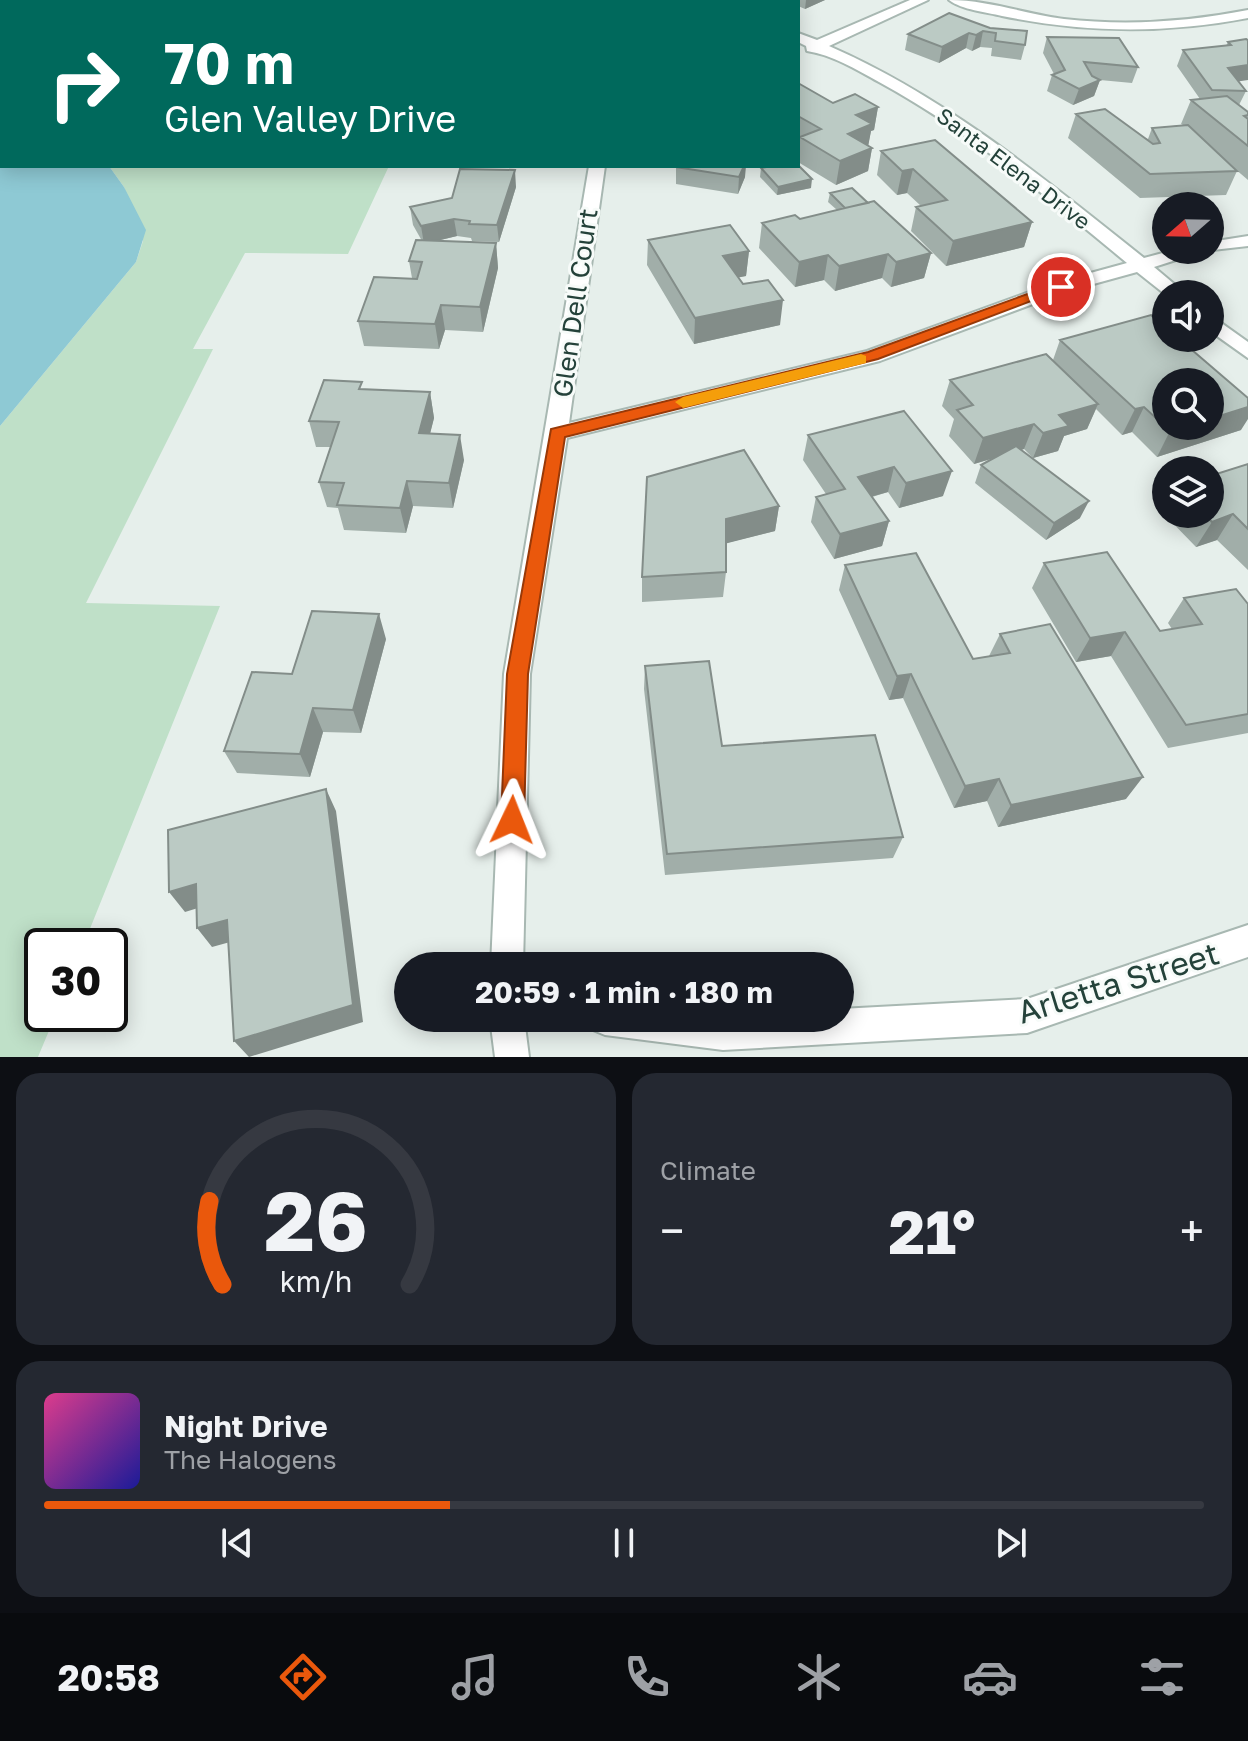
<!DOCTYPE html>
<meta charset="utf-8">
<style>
:root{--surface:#171b24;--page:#242831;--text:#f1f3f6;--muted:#9ea1a6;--line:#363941;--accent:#ea580c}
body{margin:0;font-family:"Golos Text",sans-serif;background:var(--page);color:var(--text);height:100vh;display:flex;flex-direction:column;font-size:30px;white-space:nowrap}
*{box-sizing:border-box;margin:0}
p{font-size:26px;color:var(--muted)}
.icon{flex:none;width:44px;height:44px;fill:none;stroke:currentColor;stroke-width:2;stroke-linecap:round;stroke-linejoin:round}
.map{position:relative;height:1057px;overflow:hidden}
.details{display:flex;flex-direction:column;gap:16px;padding:16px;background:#0d0f14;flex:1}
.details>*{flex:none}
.top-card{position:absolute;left:0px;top:0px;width:800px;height:168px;box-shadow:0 4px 20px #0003;background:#00695c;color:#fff;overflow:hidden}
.needle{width:52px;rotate:250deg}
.buttons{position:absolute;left:1152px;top:192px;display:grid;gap:16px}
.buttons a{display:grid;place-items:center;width:72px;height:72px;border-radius:50%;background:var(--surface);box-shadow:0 4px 20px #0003;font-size:40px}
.speed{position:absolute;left:24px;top:928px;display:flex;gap:16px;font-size:40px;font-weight:700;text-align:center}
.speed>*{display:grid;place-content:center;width:104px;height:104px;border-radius:50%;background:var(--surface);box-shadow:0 4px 20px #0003;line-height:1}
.speed .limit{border:4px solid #111;border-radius:12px;background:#fff;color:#111}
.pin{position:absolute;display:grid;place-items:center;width:68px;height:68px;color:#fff;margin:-34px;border:4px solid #fff;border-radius:50%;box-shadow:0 2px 8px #0007}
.me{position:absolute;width:88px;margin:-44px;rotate:2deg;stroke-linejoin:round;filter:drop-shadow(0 0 6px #0008)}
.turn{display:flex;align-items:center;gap:28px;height:168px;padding:0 32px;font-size:36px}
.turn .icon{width:104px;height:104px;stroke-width:2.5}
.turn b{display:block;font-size:56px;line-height:68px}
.big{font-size:60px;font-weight:700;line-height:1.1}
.details .widget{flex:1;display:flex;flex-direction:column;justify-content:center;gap:12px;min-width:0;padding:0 28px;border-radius:24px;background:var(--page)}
.details .dial{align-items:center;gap:0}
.dial svg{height:208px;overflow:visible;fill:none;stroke:var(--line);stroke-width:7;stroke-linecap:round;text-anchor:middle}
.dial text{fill:var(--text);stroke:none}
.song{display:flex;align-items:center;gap:24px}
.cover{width:96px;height:96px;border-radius:12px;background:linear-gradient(135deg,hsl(330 70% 55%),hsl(240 70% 35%))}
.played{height:8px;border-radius:4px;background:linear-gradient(90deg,var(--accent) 35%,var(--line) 35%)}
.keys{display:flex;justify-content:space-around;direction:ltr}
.heat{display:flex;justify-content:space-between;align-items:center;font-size:44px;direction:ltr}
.details .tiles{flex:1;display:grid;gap:16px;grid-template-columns:1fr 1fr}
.widget:last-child{grid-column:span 2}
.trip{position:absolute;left:394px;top:952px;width:460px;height:80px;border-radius:40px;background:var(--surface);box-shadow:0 4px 20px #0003;font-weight:700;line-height:80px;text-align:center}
.menu{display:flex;height:128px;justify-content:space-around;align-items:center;background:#090b0e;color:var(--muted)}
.menu .icon{width:56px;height:56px}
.menu .selected{color:var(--accent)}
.menu b{font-size:36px;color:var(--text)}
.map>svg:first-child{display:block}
.green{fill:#bfe0c8}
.water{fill:#8ec9d4}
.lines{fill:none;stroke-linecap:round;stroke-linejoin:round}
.minor-casing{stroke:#a8b8b2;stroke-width:4}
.minor{fill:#fff;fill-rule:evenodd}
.wall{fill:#a1aea9}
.shaded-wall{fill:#838d89}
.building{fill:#bbcac4;stroke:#838d89;stroke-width:2}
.route{fill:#ea580c;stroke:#983908;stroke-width:2}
.slow{fill:#f59e0b}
.labels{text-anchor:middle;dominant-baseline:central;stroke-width:6;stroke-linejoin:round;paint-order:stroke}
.far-street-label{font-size:22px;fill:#24423a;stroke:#f7fbf9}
.street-label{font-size:26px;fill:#24423a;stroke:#f7fbf9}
.near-street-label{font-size:32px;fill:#24423a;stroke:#f7fbf9}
</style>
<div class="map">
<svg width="1248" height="1057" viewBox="0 0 1248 1057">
<rect width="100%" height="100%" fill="#e6efeb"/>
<path class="green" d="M0 0H241L2 2V95Z
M109 166H389L348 254 245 253 193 349H213L86 603 220 606 83 946H42V1014H56L38 1057H0V426L136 262 143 241 124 187Z"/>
<path class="water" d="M0 94 2 166H109L124 187 146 230 136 262 0 426Z"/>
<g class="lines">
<g class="minor-casing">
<path id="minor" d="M695 0H712L714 2H697Z
M910 0H928L829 46C946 97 1045 179 1144 258L1174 250H1210V242L1248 236V246L1204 251 1154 267 1186 294 1166 295 1137 272 1068 291 880 361 567 438 530 674 523 966H491L504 674 589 166H605L569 423 867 351 1054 283 1127 263C1048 198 969 131 879 82 855 69 833 55 807 51L806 46 798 42V33L817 40Z
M949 0C988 0 1026 14 1064 19 1126 26 1187 22 1248 10V18C1165 34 1085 33 1002 16 986 12 962 10 949 0Z
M1210 315 1248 342V358L1210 331Z
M1248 925V957L1027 1033 723 1050 605 1035 593 1030 588 1018H840V1009L1027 999Z
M490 1018H524L529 1057H495Z"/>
</g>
<use href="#minor" class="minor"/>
</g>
<path class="wall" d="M499 0H602V2H499Z
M782 0H825L805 9 798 6V2H787Z
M949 13 1025 45 1021 60 991 56 992 48 980 47 972 51 966 48 939 63 905 50 908 34Z
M1047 37 1138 67 1132 83 1100 80 1094 96 1073 105 1047 91 1052 75 1054 74 1043 53Z
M1246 39 1239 82 1246 91 1239 105 1248 112V180L1234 168 1237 171 1226 195 1140 198 1068 138 1076 114 1148 139 1152 128 1183 125 1181 124 1191 100 1200 99 1177 66 1183 50 1226 46 1228 42Z
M798 83 833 103 878 107 874 130 871 131 868 145 872 148 868 171 836 185 798 162 799 142 798 141Z
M881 151 1032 222 1024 247 946 266 911 231 916 207 921 206 907 193 897 195 877 175Z
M676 167 745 177 738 194 676 184Z
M761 168 811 188 777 195 760 177Z
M516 187 499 242 472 241 471 238 457 236 436 241 496 243 498 268 483 332 445 330 439 349 364 346 358 321 412 278 409 261 422 241 413 225 410 207Z
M830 193 868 203 931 253 924 278 891 287 882 278 835 291 824 280 795 287 759 248 762 223 800 219 837 210 828 202Z
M648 240 749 251 746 276 738 277 780 325 694 344 647 265Z
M1060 340 1241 430 1157 457 1132 432 1122 435 1096 409 1087 429 1064 436 1058 451 1033 458 1024 449 1021 450 1080 518 1046 540 975 483 981 465 994 458 974 464 949 436 954 419 942 406 950 380 1053 360Z
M364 389 430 392 434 418 430 433 464 460 453 508 413 506 406 533 344 530 338 508 327 507 319 482 331 447H316L309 421Z
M904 411 943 496 899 508 888 492 872 497 889 521 882 546 834 559 811 522 816 497 826 494 803 460 808 435Z
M1248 464V570L1217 540 1196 547 1162 512 1166 504V514H1210Z
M779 506 775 531 726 543V572L723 597 642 602V577Z
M1044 563 1160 631 1172 629 1168 623 1184 598 1248 604V733L1168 748 1111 656 1076 662 1032 588Z
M845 565 973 659 989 656 1000 634 1126 799 998 827 987 801 954 808 903 698 889 700 839 590Z
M386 639 361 733 323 732 310 777 237 773 224 751 292 674Z
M645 666 722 746 903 837 893 858 665 875 644 689Z"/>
<path class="shaded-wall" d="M517 0H528L529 2H518Z
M583 0H602V2H580Z
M806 0H825L805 9Z
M983 31 980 47 972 51 976 35Z
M969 33 966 48 939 63 942 47Z
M1248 65V80L1221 84 1228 68Z
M1100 80 1094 96 1073 105 1079 89Z
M878 107 874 130 871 131 868 147 848 134 856 115Z
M872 148 868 171 836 185 840 161Z
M744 166H746L745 177 738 194 739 177Z
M913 169 907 193 897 195 902 171Z
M515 170 516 187 499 242 497 225Z
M812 179 811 188 777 195 778 187Z
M454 219 457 236 424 244 421 226Z
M1032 222 1024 247 946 266 953 241Z
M496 243 498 268 483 332 480 307Z
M749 251 746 276 721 281 723 256Z
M931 253 924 278 891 287 896 262Z
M888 254 882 278 835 291 839 266Z
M828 255 824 280 795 287 799 262Z
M783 300 780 325 694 344 695 318Z
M441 305 445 330 439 349 435 324Z
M430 392 434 418 424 458 419 433Z
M1098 404 1087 429 1064 436 1058 451 1033 458 1043 433 1059 415Z
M1144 407 1132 432 1122 435 1135 409Z
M1248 407V419L1241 430 1157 457 1170 431 1187 426H1210V419Z
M1034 424 1024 449 974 464 983 438Z
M460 435 464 460 453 508 449 483Z
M894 467 888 492 852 502 858 477Z
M952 471 943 496 899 508 906 483Z
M407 481 413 506 406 533 400 508Z
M1089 501 1080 518 1046 540 1054 523Z
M779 506 775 531 724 544 726 519Z
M1233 514 1217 540 1196 547 1212 522Z
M889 521 882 546 834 559 840 534Z
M379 614 386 639 361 733 353 710Z
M1125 632 1111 656 1076 662 1090 638Z
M911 674 903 698 889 700 897 676Z
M313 708 323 732 310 777 300 754Z
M1143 777 1126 799 998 827 1011 805Z
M999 779 987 801 954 808 965 786Z
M326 789 336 811 363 1022 249 1057 234 1041Z
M196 884 211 904 185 912 169 892Z
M227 920 241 939 212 947 197 928Z"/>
<path class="building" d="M566 0H583L580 2Z
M949 13 990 28 1027 31 1025 45 995 41 996 33 983 31 976 35 969 33 942 47 908 34Z
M1047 37 1119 38 1138 67 1084 62 1092 76 1100 80 1079 89 1052 75 1065 70Z
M1246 39 1248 40V65L1228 68 1246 91 1212 90 1183 50 1231 45 1228 42Z
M798 83 833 103 855 94 878 107 856 115 872 124 848 134 872 148 840 161 800 137 821 129 798 116Z
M1227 96 1248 112V115L1244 116 1248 119V146L1191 100Z
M1105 109 1153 144 1160 143 1152 128 1188 125 1237 171 1150 174 1076 114Z
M935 140 1032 222 953 241 916 207 947 200 913 169 902 171 881 151Z
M798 165 812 179 778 187 761 168 773 166H798Z
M677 166H744L739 177 676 167Z
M460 169 515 170 497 225 469 224 470 221 454 219 421 226 410 207 452 198Z
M852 188 868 203 845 208 830 193Z
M874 201 931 253 896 262 888 254 839 266 828 255 799 262 762 223 795 215 800 219Z
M730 225 749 251 723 256 743 284 768 280 783 300 695 318 648 240Z
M416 240 496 243 480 307 441 305 435 324 358 321 374 277 417 279 422 262 409 261Z
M1151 315 1166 328V338H1178L1248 398V407L1210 419V382H1166V426H1187L1170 431 1144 407 1135 409 1060 340Z
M1046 354 1098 404 1059 415 1069 426 1043 433 1034 424 983 438 957 410 973 405 950 380Z
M324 380 362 382 359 389 430 392 419 433 460 435 449 483 407 481 400 508 337 505 344 483 319 482 339 422 309 421Z
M904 411 952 471 906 483 894 467 858 477 889 521 840 534 816 497 845 489 808 435Z
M1016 446 1089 501 1054 523 981 465Z
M744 450 779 506 726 519V572L642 577 647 477Z
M1248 464V529L1233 514 1212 522 1204 514H1210V476Z
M1107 552 1160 631 1202 624 1184 598 1236 589 1248 604V714L1186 725 1125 632 1090 638 1044 563Z
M916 553 973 659 1010 653 1000 634 1050 624 1143 777 1011 805 999 779 965 786 911 674 897 676 845 565Z
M312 611 379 614 353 710 313 708 300 754 224 751 252 672 292 674Z
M709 661 722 746 875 735 903 837 667 854 645 666Z
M326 789 353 1005 234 1041 227 920 197 928 196 884 169 892 168 830Z"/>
<path class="route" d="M1055 284 1068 287 878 359 565 437 528 674 524 820 520 827 512 830 504 827 501 820 507 674 551 429 868 352Z"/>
<path class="slow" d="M861 354 866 356V363L683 408 675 402 683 397Z"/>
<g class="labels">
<g class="far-street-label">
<text transform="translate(1014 168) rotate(37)">Santa Elena Drive</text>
</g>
<g class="street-label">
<text transform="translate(575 303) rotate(-82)">Glen Dell Court</text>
</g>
<g class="near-street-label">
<text transform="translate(1118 982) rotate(-17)">Arletta Street</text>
</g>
</g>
</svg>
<div class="buttons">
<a><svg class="needle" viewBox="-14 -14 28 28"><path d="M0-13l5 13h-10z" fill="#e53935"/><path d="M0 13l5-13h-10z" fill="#9ea1a6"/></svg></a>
<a><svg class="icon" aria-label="sound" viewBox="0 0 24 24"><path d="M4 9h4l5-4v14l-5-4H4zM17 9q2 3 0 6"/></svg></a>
<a><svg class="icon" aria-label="search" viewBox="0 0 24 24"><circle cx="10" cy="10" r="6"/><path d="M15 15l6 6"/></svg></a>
<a><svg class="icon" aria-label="layers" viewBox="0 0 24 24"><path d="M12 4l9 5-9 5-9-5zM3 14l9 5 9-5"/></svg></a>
</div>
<div class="speed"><div class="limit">30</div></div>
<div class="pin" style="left:1061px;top:287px;background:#d93025"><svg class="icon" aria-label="arrive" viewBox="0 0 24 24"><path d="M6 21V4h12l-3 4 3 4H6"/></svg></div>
<svg class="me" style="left:512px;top:820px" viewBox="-20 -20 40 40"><path d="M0-17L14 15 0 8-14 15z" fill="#ea580c" stroke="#fff" stroke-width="4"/></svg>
<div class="trip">20:59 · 1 min · 180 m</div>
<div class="top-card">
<div class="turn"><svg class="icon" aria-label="right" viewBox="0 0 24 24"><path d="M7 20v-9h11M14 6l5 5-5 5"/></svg><div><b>70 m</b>Glen Valley Drive</div></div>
</div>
</div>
<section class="details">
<div class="tiles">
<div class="widget dial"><svg viewBox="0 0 100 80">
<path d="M14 69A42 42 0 1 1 86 69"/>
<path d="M14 69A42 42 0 0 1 9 37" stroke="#ea580c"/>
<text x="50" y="56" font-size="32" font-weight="700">26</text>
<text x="50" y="72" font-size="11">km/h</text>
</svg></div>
<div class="widget"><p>Climate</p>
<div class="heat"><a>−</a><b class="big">21°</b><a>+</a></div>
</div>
<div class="widget">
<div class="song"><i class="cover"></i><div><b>Night Drive</b><p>The Halogens</p></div></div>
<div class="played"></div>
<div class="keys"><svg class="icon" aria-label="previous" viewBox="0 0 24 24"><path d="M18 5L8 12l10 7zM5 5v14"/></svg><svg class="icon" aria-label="pause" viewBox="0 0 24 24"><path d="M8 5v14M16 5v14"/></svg><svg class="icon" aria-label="next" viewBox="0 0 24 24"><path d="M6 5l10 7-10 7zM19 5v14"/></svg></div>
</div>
</div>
</section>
<nav class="menu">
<b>20:58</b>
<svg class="icon selected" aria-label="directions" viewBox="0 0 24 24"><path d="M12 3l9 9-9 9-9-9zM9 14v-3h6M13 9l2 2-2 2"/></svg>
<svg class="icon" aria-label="music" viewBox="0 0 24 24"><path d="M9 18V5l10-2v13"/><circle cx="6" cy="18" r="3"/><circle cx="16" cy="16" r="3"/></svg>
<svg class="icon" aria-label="phone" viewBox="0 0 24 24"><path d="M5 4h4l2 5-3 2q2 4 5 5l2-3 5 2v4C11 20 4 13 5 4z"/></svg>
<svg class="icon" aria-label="climate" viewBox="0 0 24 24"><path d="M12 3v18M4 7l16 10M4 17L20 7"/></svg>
<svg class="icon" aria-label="car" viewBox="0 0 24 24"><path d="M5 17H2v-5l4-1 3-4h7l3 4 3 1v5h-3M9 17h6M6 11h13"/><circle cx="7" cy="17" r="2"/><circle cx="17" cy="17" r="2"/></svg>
<svg class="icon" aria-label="filters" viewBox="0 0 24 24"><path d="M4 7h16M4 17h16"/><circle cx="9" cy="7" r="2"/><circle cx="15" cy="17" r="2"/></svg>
</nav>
